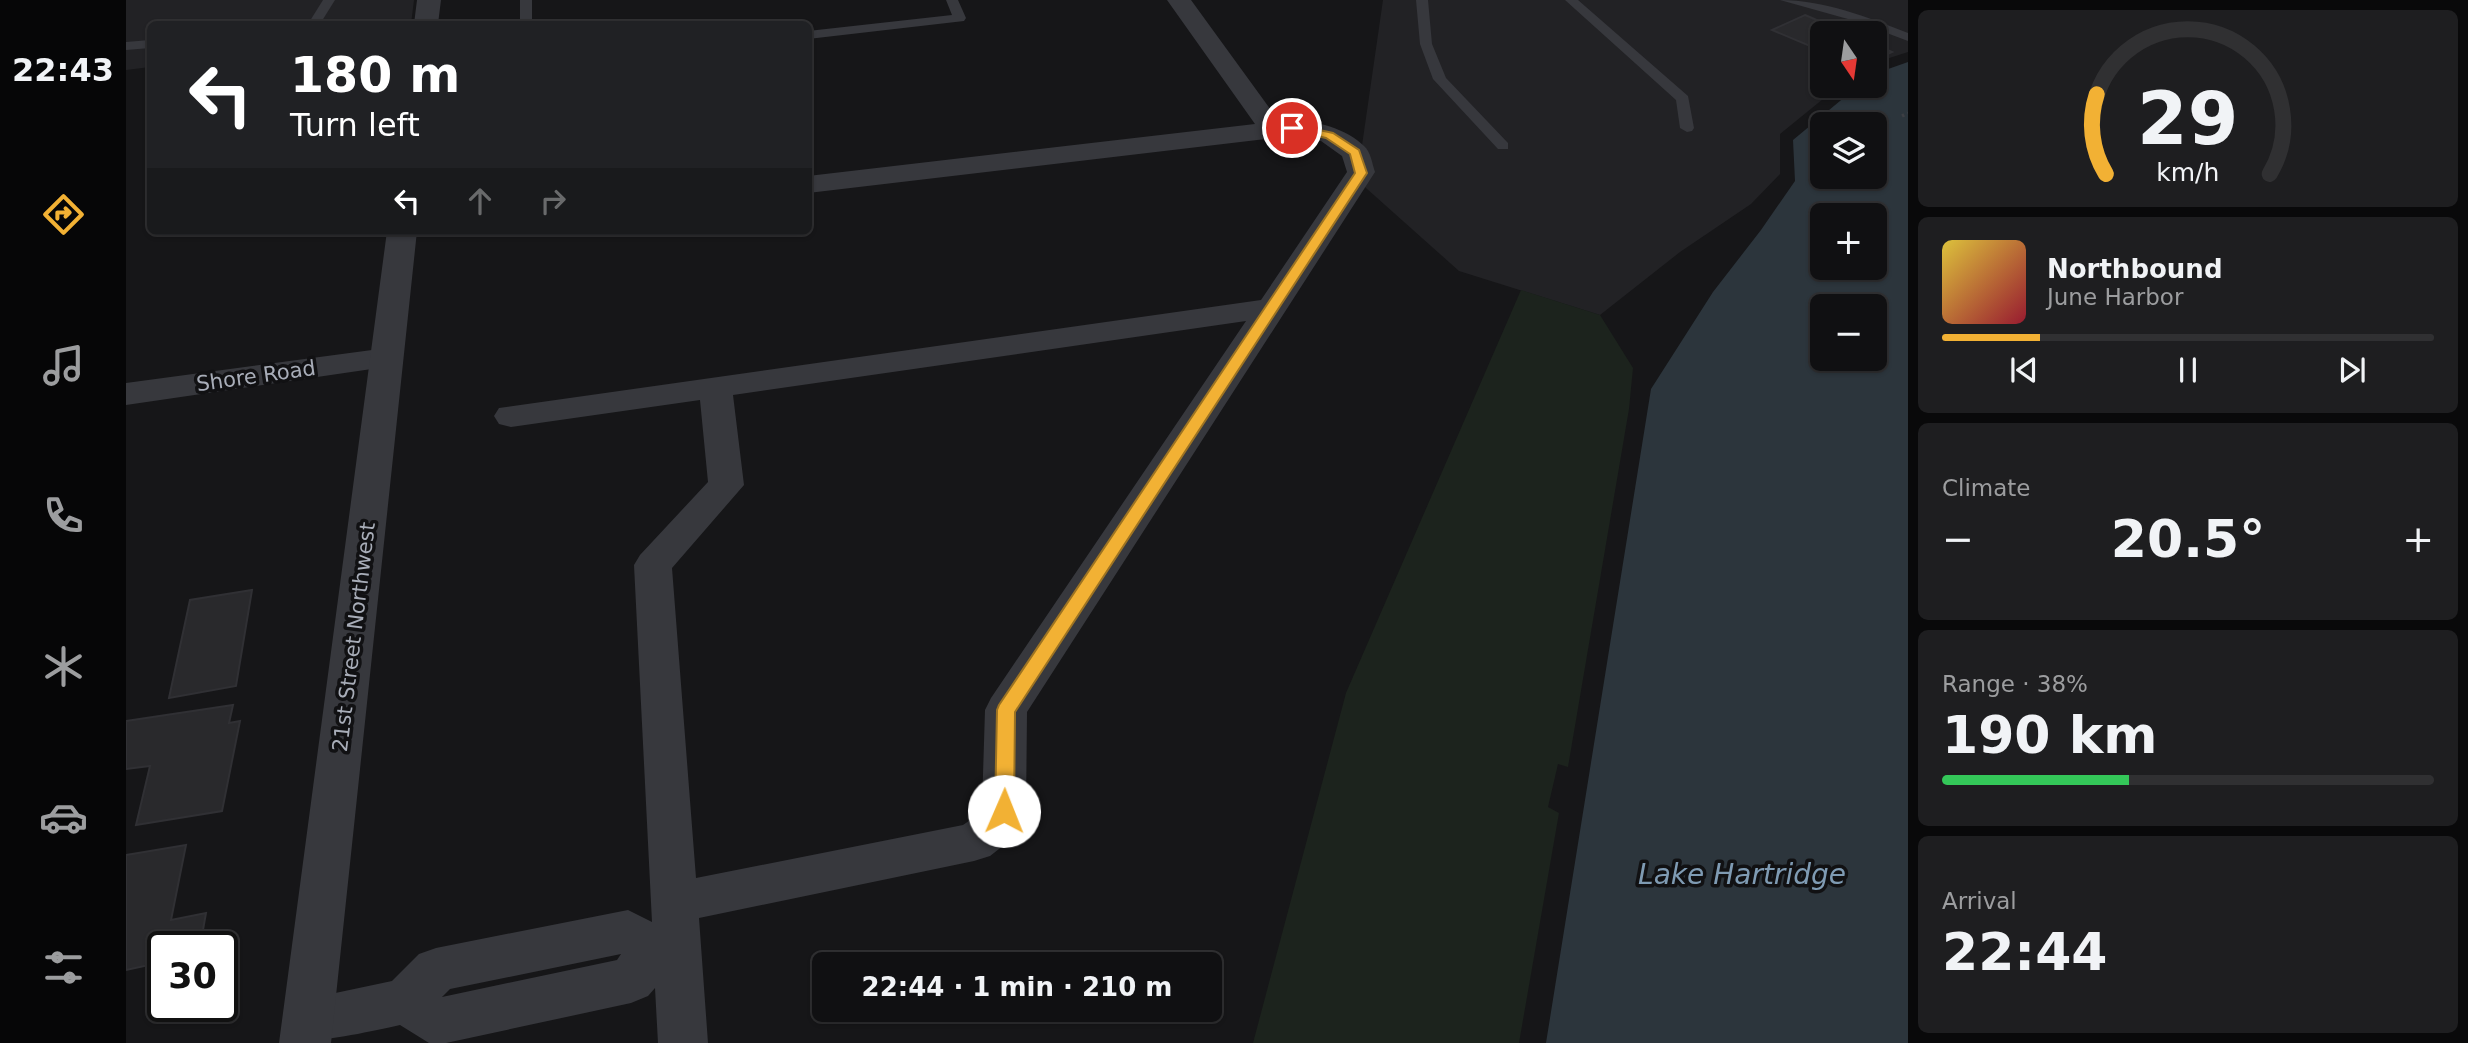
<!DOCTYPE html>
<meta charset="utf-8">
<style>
:root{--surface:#101012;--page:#1e1e20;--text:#f1f3f6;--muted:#9c9d9f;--line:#303032;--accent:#f2b134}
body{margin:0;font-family:"DejaVu Sans",sans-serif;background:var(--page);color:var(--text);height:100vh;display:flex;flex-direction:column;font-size:26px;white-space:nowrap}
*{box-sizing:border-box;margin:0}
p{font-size:23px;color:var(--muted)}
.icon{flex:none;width:38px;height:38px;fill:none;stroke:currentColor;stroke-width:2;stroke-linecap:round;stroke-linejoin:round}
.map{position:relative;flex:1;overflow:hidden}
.side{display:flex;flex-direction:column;gap:10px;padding:10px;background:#09090a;width:560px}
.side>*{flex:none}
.guide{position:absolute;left:21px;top:21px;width:665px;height:214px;border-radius:10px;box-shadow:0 2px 5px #0004,0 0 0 2px var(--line);background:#202124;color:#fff;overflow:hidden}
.needle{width:46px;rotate:167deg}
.fabs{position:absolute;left:1684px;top:21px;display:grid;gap:14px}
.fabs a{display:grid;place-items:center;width:77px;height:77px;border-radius:10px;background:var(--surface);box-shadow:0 2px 5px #0004,0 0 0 2px var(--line);font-size:35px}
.speed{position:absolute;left:21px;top:931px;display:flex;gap:14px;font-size:35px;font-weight:700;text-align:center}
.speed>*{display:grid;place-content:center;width:91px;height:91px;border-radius:50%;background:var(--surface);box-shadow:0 2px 5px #0004,0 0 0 2px var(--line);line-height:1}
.speed .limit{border:4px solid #111;border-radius:10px;background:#fff;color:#111}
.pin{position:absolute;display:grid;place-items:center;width:60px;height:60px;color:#fff;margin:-30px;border:4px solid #fff;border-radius:50%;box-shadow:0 2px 7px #0007}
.me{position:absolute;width:77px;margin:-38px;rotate:1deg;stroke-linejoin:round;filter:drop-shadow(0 0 5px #0008)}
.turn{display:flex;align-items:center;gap:24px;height:147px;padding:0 28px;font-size:32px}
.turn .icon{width:91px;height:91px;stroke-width:2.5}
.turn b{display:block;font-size:49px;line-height:60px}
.lanes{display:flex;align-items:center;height:66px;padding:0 28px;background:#0003;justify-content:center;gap:35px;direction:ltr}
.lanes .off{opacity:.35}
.big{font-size:52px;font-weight:600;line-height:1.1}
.side .widget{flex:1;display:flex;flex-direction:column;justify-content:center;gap:10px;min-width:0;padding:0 24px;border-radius:10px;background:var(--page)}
.side .dial{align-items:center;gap:0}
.dial svg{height:182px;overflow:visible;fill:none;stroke:var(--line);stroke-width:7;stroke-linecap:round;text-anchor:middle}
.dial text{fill:var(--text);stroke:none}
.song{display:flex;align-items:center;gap:21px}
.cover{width:84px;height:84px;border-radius:10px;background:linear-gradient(135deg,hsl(50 70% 55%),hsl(350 70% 35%))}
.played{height:7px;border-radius:4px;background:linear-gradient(90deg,var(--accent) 20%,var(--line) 20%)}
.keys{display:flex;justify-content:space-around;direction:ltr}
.heat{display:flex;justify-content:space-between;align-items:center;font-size:38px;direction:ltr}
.charge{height:10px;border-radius:5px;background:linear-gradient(90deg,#34c759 38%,var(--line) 0)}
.trip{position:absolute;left:686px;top:952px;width:410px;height:70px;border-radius:10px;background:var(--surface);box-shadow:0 2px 5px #0004,0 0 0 2px var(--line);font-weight:600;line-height:70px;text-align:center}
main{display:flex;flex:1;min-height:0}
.dock{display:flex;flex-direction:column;width:126px;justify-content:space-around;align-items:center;background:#060607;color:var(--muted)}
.dock .icon{width:49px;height:49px}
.dock .active{color:var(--accent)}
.dock b{font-size:32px;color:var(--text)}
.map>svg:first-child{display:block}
.built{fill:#222225}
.green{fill:#1c231d}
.water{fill:#2c353c;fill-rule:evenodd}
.building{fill:#29292c;stroke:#303034;stroke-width:2}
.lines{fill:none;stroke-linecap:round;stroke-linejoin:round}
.path{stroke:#3d3f44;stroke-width:3.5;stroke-dasharray:2.5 3.5;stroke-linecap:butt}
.service{fill:#37383d;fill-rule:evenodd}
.minor{fill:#37383d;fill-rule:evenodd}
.tertiary{fill:#37383d;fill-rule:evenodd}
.route{fill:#f2b134;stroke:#9d7322;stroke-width:2}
.labels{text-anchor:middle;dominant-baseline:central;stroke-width:7;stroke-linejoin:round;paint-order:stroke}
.street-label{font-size:21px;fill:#a8adb8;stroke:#111113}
.near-water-label{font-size:28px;font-style:italic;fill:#7f9bb3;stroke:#111113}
</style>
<main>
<nav class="dock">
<b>22:43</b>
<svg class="icon active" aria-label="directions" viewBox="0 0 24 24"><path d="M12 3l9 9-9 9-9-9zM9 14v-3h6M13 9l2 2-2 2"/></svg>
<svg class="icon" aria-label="music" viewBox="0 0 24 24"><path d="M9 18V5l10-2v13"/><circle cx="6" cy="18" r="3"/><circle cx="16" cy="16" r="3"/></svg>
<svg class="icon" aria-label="phone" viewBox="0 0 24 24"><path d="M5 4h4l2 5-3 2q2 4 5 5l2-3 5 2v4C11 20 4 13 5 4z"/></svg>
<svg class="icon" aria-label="climate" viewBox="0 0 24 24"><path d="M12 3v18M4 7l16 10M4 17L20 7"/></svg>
<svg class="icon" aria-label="car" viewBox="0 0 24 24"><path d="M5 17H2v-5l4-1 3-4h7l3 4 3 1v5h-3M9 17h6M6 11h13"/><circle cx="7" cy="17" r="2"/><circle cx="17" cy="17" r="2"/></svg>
<svg class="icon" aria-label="filters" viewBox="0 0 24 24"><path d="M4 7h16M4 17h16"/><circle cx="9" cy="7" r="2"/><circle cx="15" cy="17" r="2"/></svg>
</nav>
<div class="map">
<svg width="1782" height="1043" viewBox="0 0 1782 1043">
<rect width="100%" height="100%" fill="#161618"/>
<path class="built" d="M0 0H288L285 24H24V67L0 70Z
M1257 0H1782V52L1748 63V33H1696V86H1713L1654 134V174L1625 204 1554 252 1474 315 1333 271 1231 180Z"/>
<path class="green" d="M1395 290 1474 315 1507 368 1503 409 1442 767 1432 764 1422 807 1433 813 1393 1043H1127L1220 693Z"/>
<path class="water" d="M1782 62V1043H1420L1525 389 1587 292 1635 230 1669 181 1667 140 1732 86H1748V74ZM1696 124H1748V177H1696ZM1696 215H1748V268H1696ZM1696 306H1748V359H1696Z"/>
<path class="building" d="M1679 15 1721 33H1696V51L1646 30Z
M1748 44 1766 52 1748 60Z
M126 590 110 686 43 698 64 600Z
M107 705 103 723 114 721 96 811 10 825 24 766 0 769V721Z
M60 845 45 920 80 913 74 947H37V962L0 970V855Z"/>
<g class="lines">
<path class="path" d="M1776 116 1782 113"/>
<path class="service" d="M197 0H209L194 24H182Z
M394 0H406V24H394Z
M820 0H832L840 18 838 21 682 39V31L826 15Z
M1290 0H1302L1306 44 1320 78 1382 143V149H1372L1307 79 1294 44Z
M1439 0H1452L1562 96 1568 128 1566 131 1561 132 1554 128 1550 100Z
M1654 0C1698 0 1741 17 1782 33V41L1729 21Z
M24 40V48L0 50V42Z"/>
<path class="minor" d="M1041 0H1065L1153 121C1181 118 1218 126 1238 146 1245 152 1246 164 1249 172L901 712 900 811 882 842 864 856 848 861 573 918 582 1043H532L529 988 522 996 505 1003 320 1043H303L274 1025C243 1032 193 1043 164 1040L156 1023 164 1006 181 999 266 981 293 954 310 948 502 910 526 922 508 565 514 555 582 482 574 400 385 427 373 424 368 416 373 408 1135 300 1221 172 1216 156 1195 141 1166 136 682 193V176L1129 124ZM1120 321 865 698 859 710 856 807 850 816 837 825 570 878 546 568 618 485 607 395ZM495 954 491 960 316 997 324 989Z
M261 348 273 351 277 358 273 365 0 405V383Z"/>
<path class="tertiary" d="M291 0H315L312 24H288Z
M261 231H291L205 1043H153Z"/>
</g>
<path class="route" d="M1166 124 1207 133 1233 150 1241 173 889 712 888 811 885 816 878 819 872 816 869 811 871 710 873 705 1229 173 1224 154 1200 138 1162 130V125Z"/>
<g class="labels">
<g class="street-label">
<text transform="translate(130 376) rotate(-8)">Shore Road</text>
<text transform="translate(228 637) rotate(-83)">21st Street Northwest</text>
</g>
<g class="near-water-label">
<text x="1616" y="874">Lake Hartridge</text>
</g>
</g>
</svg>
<div class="fabs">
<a><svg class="needle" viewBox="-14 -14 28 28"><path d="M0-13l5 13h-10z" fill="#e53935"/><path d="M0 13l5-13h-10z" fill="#9c9d9f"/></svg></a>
<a><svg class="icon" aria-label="layers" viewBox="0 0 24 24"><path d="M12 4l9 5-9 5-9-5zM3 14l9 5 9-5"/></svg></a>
<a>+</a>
<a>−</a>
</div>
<div class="speed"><div class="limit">30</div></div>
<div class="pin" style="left:1166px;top:128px;background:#d93025"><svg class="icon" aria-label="arrive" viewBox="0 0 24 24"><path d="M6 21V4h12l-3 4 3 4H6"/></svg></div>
<svg class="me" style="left:878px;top:811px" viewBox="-20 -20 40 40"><circle r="19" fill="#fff"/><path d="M0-13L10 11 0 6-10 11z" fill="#f2b134"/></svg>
<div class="trip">22:44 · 1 min · 210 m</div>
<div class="guide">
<div class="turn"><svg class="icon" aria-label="left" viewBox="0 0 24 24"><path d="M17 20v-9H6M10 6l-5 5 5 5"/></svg><div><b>180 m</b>Turn left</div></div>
<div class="lanes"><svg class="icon" aria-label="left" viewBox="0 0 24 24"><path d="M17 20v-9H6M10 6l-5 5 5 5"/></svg><svg class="icon off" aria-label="ahead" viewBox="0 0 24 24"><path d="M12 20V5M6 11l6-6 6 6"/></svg><svg class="icon off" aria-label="right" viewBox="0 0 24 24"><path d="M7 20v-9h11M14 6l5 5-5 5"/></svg></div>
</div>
</div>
<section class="side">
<div class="widget dial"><svg viewBox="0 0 100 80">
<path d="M14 69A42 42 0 1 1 86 69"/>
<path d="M14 69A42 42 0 0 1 10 34" stroke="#f2b134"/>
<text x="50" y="56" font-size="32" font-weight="700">29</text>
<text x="50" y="72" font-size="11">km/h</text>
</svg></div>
<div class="widget">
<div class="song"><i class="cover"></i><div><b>Northbound</b><p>June Harbor</p></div></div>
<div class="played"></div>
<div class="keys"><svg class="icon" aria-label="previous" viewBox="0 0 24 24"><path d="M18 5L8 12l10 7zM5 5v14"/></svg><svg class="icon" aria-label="pause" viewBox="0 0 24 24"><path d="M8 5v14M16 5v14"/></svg><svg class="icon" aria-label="next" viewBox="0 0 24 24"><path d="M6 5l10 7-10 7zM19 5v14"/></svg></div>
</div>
<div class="widget"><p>Climate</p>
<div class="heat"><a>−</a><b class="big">20.5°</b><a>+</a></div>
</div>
<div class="widget"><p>Range · 38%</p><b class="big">190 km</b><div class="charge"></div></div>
<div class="widget"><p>Arrival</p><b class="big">22:44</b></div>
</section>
</main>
